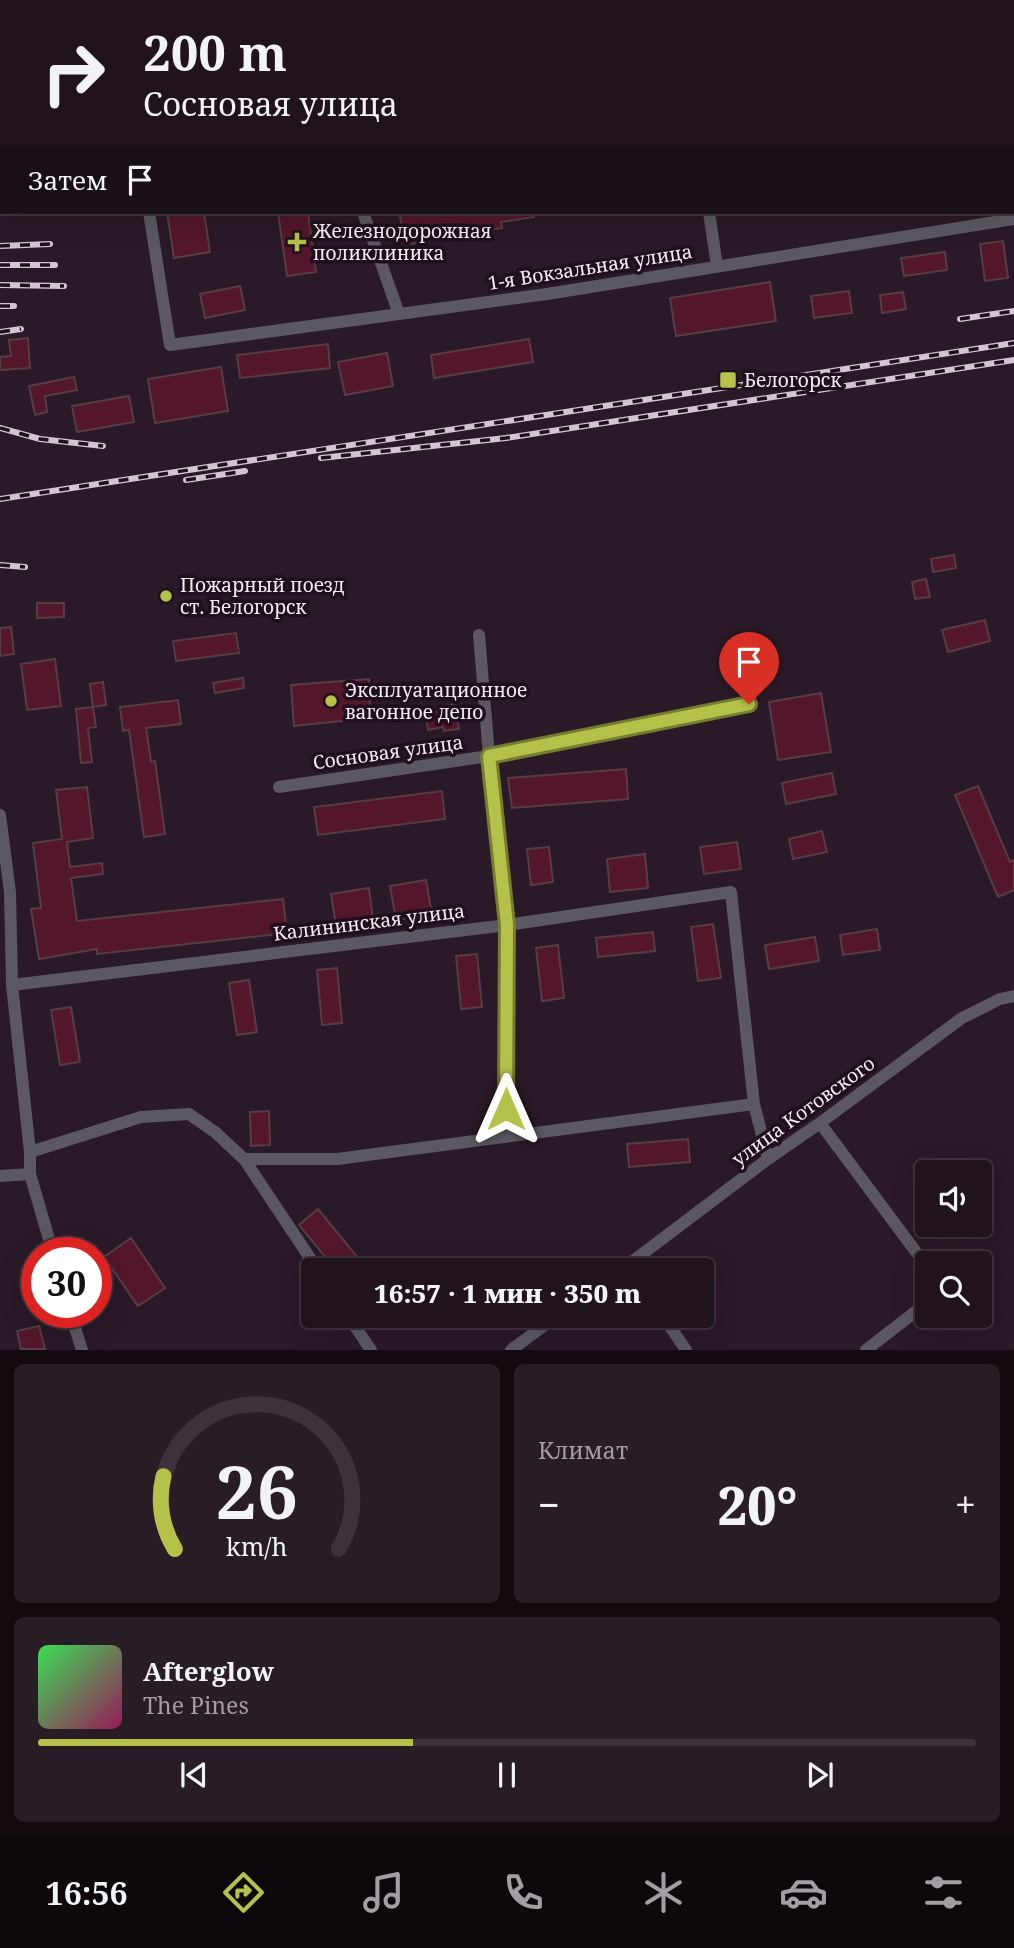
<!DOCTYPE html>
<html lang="ru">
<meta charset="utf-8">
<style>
:root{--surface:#20131c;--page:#281c25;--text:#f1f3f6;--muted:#a29ea3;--line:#3d323b;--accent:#b4c24a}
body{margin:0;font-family:"Noto Serif",serif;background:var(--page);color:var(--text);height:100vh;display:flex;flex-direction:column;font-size:26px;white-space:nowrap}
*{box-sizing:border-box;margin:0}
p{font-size:23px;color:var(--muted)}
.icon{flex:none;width:38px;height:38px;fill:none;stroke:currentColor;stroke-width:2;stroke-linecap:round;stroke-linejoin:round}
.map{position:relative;height:1350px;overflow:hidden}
.drawer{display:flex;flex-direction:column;gap:14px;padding:14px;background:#120a0f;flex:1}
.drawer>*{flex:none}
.top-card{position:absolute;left:0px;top:0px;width:1015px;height:214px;box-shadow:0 7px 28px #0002,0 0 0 2px var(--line);background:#20131c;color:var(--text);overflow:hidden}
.buttons{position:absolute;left:915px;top:1160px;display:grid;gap:14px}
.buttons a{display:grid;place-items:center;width:77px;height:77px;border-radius:7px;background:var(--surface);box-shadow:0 7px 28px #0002,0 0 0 2px var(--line);font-size:35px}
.speed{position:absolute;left:21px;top:1237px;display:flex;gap:14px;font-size:35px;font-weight:700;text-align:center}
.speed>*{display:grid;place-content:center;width:91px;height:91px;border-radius:50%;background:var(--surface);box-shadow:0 7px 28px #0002,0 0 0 2px var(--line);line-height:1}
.speed .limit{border:10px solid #d22;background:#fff;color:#111}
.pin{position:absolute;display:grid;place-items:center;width:60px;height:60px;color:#fff;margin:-72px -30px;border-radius:50% 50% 50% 0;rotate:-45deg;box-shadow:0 0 7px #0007}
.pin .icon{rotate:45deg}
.me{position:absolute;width:77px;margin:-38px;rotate:0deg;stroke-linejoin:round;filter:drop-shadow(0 0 5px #0008)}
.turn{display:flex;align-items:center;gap:24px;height:147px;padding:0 28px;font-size:32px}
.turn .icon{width:91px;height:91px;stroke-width:2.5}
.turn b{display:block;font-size:49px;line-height:60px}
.then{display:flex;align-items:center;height:66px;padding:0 28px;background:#0003;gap:14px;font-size:26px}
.big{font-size:52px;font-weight:800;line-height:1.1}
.drawer .widget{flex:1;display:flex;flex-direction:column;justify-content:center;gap:10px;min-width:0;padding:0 24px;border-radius:10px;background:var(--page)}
.drawer .dial{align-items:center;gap:0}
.dial svg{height:182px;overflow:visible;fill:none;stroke:var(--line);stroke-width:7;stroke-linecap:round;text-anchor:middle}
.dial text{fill:var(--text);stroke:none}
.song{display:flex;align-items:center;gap:21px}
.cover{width:84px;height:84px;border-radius:10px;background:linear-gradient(135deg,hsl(130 70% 55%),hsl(330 70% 35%))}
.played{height:7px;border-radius:4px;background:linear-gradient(90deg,var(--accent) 40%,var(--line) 40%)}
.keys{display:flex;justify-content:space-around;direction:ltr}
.heat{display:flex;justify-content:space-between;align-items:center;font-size:38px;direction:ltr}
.drawer .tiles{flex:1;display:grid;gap:14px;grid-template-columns:1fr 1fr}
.widget:last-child{grid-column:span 2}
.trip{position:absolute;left:301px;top:1258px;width:413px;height:70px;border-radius:7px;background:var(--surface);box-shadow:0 7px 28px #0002,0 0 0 2px var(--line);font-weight:800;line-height:70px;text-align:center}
.tab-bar{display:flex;height:112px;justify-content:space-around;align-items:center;background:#0d080b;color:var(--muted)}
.tab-bar .icon{width:49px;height:49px}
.tab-bar .selected{color:var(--accent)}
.tab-bar b{font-size:32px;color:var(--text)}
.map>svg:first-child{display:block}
.building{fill:#53162b;stroke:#563d43;stroke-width:2}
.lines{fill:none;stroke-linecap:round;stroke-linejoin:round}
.street{stroke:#5c5861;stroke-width:12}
.rail-casing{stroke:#d3c6d0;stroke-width:6}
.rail{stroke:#20101d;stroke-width:3.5;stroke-dasharray:10;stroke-linecap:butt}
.route-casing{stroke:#757e30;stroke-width:18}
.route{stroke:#b4c24a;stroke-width:12}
.poi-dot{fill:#b4c24a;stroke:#20101d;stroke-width:2.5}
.labels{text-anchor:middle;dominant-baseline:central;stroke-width:7;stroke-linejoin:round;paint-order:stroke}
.poi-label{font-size:19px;fill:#f7ebf4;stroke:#20101d;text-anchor:start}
.street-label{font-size:19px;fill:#f7ebf4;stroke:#20101d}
</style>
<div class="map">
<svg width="1014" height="1350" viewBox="0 0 1014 1350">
<rect width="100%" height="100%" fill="#2a1926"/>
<path class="building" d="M167 212H204L210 252 174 258Z
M278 212H308L316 272 287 276Z
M399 212H534V217L501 222 502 228 476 232 475 226 416 235 417 243 405 245Z
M1003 241 1008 278 985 281 980 244Z
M945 252 947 270 904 276 901 258Z
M770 282 776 321 676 336 670 298Z
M240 286 245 310 205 318 200 294Z
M849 291 852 313 814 318 811 296Z
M903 292 906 309 882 313 880 295Z
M28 338 30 368 0 370V357L11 356 9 340Z
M529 339 533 362 434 378 431 355Z
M328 344 330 368 240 378 237 355Z
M387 353 393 386 345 395 338 362Z
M221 367 228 411 155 423 148 379Z
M74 377 77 390 45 396 47 412 35 415 29 386Z
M129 396 134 422 77 432 72 406Z
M954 555 956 568 933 572 931 559Z
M926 579 930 597 915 599 912 582Z
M37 603H64V617L37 618Z
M985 620 990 641 948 652 942 630Z
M11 627 14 654 0 656V628Z
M236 633 239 653 176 661 173 641Z
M55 659 61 706 27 710 21 664Z
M243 678 244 688 215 693 213 683Z
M369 679 370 718 294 726 291 685Z
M103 682 106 705 93 707 90 684Z
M821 693 831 752 778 760 769 702Z
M178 700 181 724 146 728 151 762 155 761 165 834 144 837 129 730 123 731 120 707Z
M455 704 459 729 444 731 443 727 428 730 426 714 440 711 439 706Z
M93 707 96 727 88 728 92 762 81 763 76 709Z
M626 769 628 799 512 808 508 778Z
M832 773 836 794 786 804 782 783Z
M978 786 1010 862 1014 860V890L998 897 955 795Z
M87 787 93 838 67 842 70 867 102 863 103 874 71 878 77 921 283 899 287 933 97 954V949L39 959 31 909 41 908 33 843 62 839 56 790Z
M442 791 445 819 318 835 314 807Z
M822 831 827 852 793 859 789 839Z
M737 842 741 869 704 874 700 847Z
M549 847 553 882 531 885 527 849Z
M645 854 648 888 610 892 607 859Z
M426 880 432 914 396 920 390 886Z
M369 888 373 920 336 926 331 894Z
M713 924 721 978 698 981 691 927Z
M877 929 880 950 843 955 840 935Z
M653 932 655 951 598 957 596 938Z
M815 937 819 961 769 969 765 945Z
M558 945 564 998 542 1001 536 948Z
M477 954 482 1007 461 1009 456 956Z
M337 968 342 1023 322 1025 317 970Z
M249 980 257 1032 237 1035 229 983Z
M71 1007 80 1062 60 1065 51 1010Z
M269 1111 270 1145 251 1146 250 1112Z
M688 1139 690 1162 629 1167 627 1144Z
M318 1209 368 1270H336L299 1225Z
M131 1238 165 1288 138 1306 104 1257Z
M39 1326 45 1349H21L17 1331Z"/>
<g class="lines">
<path class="street" d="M677 0V2
M979 0V2
M306 2 309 0
M1013 3H1014
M0 100 2 99
M149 212 170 345 547 294 1014 219
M363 212 399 314
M709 212 717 266
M479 635 489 756 507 925 505 1136
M279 787 489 756 749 703
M0 815 10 892 12 985 30 1152V1174L53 1253
M12 985 507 925 731 892 754 1104 768 1159
M820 1123 928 1268
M30 1152 141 1117 189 1114 215 1132 244 1159H337L754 1104
M244 1159 318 1270
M0 1176 30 1174
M621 1270 768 1159 820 1123 962 1018 1000 999 1014 996
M70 1312 82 1350
M348 1316 371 1350
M663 1316 686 1350
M511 1350 557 1316
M866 1350 928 1302"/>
<g class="rail-casing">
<path id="rail" d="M0 246 50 244
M0 265H55
M0 285 64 286
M0 306H14
M960 319 1014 311
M0 332 21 329
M0 428 40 439 103 446
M321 458 506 438 1014 360
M186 480 245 471
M0 499 1014 343
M0 565 25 567"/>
</g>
<use href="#rail" class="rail"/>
</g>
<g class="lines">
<g class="route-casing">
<path id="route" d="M506 1109 507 925 489 756 749 704"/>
</g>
<use href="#route" class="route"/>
</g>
<g class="poi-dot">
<path d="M293.5 231.5h7v7h7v7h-7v7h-7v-7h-7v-7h7z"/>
<rect x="719" y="371" width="18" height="18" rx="3.5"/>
<circle cx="166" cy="596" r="7"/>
<circle cx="331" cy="701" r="7"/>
</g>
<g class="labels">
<g class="poi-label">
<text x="313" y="231">Железнодорожная<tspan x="313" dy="22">поликлиника</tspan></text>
<text x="744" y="380">Белогорск</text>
<text x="180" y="585">Пожарный поезд<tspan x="180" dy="22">ст. Белогорск</tspan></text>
<text x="345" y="690">Эксплуатационное<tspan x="345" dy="22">вагонное депо</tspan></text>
</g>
<g class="street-label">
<text transform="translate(590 267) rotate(-9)">1-я Вокзальная улица</text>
<text transform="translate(388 752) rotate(-8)">Сосновая улица</text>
<text transform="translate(369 922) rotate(-7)">Калининская улица</text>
<text transform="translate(803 1111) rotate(-36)">улица Котовского</text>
</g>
</g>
</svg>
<div class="buttons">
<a><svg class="icon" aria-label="sound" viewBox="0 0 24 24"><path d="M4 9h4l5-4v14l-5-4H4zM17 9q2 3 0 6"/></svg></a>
<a><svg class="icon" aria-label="search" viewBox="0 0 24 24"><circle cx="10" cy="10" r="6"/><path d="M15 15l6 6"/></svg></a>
</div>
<div class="speed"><div class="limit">30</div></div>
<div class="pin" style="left:749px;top:704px;background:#d93025"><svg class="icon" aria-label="arrive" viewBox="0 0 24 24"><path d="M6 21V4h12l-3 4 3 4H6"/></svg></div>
<svg class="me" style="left:506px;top:1109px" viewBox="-20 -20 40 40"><path d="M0-17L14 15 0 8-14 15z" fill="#b4c24a" stroke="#fff" stroke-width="4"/></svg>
<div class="trip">16:57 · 1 мин · 350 m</div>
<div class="top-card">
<div class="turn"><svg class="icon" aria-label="right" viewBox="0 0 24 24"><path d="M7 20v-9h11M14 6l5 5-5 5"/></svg><div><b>200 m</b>Сосновая улица</div></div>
<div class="then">Затем<svg class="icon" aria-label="arrive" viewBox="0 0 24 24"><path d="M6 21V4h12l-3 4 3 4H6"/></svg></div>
</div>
</div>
<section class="drawer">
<div class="tiles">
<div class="widget dial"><svg viewBox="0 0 100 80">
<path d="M14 69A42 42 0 1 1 86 69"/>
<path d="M14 69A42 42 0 0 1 9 37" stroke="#b4c24a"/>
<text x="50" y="56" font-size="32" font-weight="700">26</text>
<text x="50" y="72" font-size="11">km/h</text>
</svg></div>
<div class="widget"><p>Климат</p>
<div class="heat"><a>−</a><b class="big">20°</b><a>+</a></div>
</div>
<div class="widget">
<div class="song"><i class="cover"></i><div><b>Afterglow</b><p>The Pines</p></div></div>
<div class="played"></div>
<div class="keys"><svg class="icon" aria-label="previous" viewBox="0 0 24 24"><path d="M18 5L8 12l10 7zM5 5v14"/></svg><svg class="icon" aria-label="pause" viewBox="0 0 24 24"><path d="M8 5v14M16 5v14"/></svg><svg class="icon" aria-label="next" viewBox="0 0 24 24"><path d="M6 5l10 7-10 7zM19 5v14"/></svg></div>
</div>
</div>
</section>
<nav class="tab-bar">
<b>16:56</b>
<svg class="icon selected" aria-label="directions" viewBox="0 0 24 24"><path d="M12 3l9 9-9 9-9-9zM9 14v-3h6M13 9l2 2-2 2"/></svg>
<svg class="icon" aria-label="music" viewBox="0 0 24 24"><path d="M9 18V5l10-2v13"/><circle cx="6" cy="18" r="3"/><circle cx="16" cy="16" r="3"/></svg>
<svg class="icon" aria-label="phone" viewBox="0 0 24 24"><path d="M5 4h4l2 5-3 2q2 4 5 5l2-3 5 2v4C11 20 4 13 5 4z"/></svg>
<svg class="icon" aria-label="climate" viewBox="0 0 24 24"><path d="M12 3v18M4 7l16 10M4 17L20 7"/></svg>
<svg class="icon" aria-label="car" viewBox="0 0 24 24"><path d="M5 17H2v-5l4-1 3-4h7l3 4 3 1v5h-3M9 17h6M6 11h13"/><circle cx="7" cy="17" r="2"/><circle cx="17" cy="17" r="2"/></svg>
<svg class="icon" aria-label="filters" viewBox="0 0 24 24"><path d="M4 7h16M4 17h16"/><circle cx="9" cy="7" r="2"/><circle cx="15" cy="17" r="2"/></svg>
</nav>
